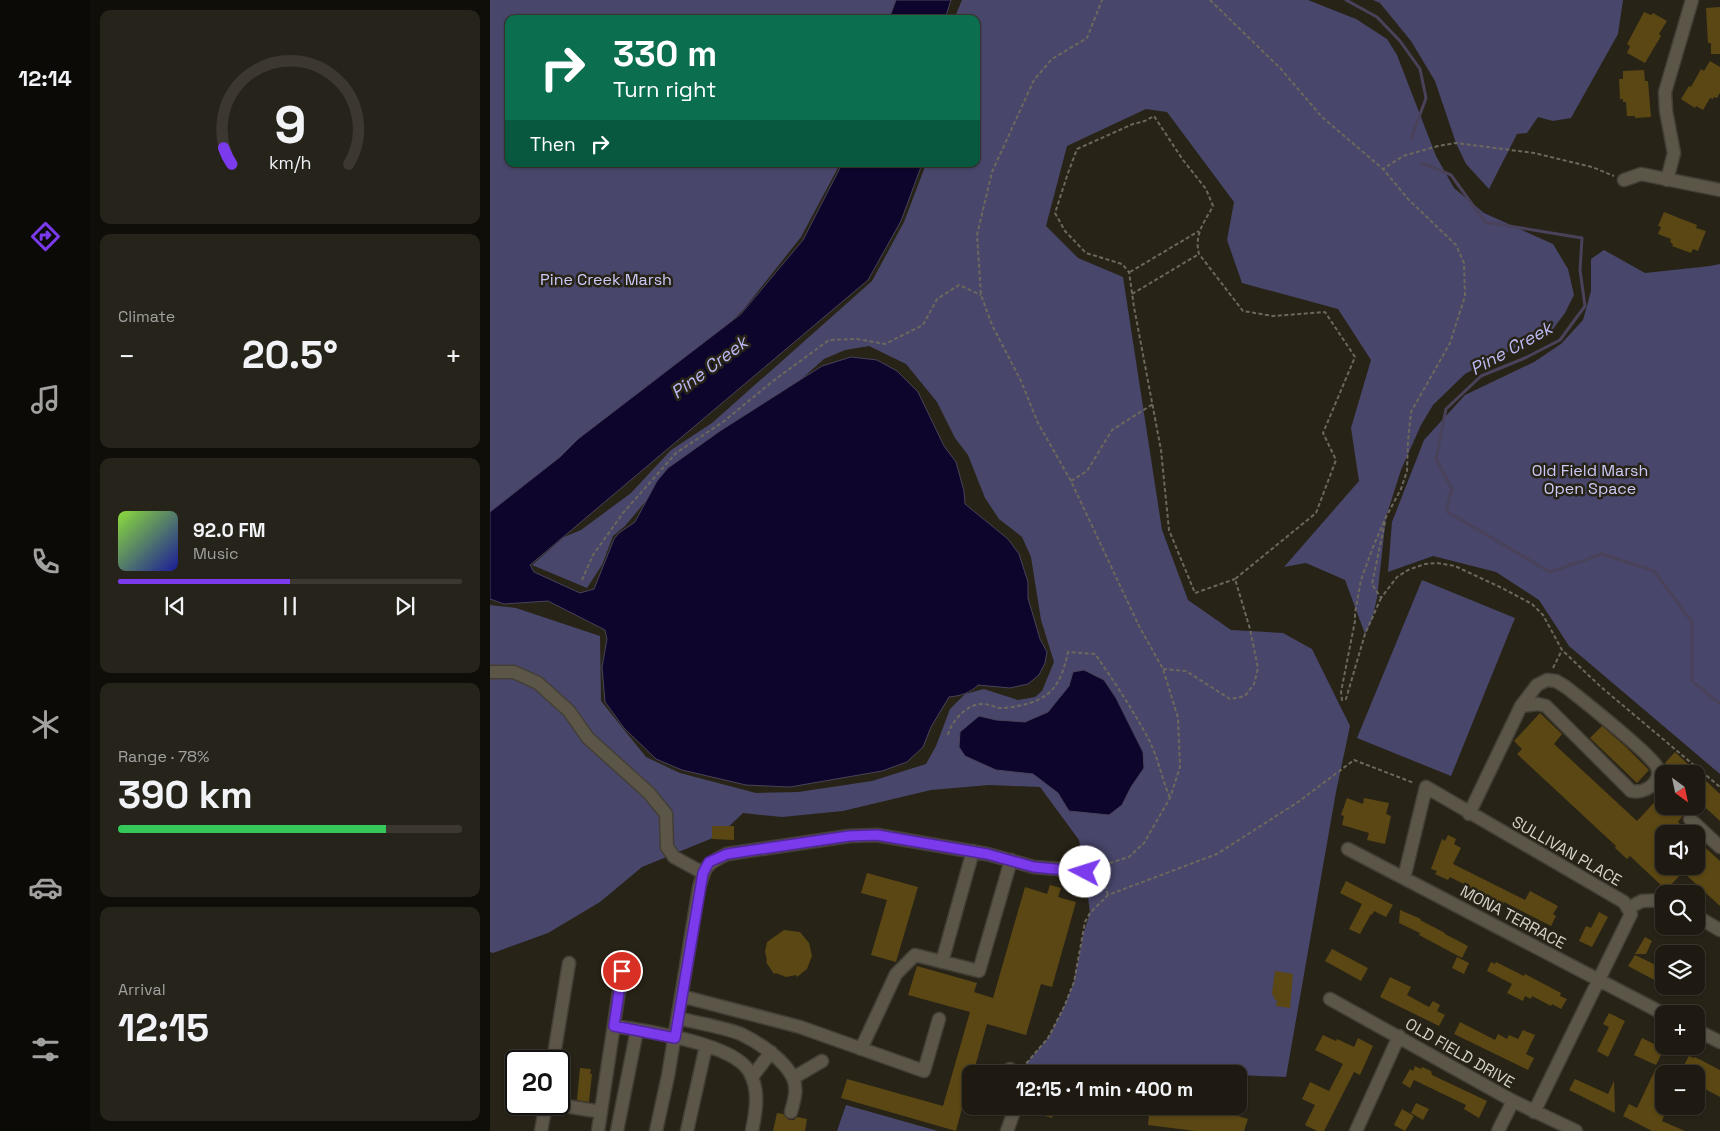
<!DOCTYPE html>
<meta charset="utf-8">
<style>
:root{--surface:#1e1a11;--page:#26231a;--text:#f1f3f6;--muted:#a1a19f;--line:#3c3831;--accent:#7c3aed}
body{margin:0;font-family:"Space Grotesk",sans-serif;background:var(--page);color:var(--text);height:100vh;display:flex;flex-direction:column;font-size:19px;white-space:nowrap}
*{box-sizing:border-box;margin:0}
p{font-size:16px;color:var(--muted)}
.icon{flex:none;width:28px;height:28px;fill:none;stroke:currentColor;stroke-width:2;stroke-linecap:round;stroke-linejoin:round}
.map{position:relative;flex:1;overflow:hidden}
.sheet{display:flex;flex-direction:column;gap:10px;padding:10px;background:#100e09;width:400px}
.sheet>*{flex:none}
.top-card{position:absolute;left:15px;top:15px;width:475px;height:152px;border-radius:10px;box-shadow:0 1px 4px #0004,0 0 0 1px var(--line);background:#0b6e4f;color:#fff;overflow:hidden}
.needle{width:32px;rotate:147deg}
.buttons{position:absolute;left:1165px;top:765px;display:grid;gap:10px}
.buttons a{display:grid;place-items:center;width:50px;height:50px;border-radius:10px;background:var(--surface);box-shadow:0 1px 4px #0004,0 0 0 1px var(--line);font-size:25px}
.speed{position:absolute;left:15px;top:1050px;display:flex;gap:10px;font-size:25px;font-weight:700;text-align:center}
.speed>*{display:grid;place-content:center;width:65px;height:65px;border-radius:50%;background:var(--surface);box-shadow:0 1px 4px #0004,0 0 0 1px var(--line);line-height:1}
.speed .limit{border:2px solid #111;border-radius:8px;background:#fff;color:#111}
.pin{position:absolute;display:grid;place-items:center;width:42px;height:42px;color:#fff;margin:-21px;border:2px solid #fff;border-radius:50%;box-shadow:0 1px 5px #0007}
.me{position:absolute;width:55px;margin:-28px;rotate:275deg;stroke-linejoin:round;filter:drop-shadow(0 0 4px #0008)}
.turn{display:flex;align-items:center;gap:18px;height:105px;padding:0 25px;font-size:22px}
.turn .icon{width:65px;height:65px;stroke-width:2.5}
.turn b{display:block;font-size:35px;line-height:42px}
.then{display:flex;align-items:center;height:48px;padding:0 25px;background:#0003;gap:10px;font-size:19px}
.big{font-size:38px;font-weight:800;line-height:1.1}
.sheet .widget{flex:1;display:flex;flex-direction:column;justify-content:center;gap:8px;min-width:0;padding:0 18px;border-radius:10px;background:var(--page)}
.sheet .dial{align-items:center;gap:0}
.dial svg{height:130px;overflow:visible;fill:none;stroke:var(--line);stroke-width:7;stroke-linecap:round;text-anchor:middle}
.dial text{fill:var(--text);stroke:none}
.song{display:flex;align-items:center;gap:15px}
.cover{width:60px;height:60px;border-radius:8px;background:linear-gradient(135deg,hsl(90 70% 55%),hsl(240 70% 35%))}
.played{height:5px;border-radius:2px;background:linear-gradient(90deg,var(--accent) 50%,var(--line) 50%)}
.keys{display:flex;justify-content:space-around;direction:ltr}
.heat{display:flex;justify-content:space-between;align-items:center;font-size:28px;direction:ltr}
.charge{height:8px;border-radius:4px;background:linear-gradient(90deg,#34c759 78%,var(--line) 0)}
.trip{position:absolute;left:472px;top:1065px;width:285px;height:50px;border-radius:10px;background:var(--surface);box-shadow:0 1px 4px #0004,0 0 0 1px var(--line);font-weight:800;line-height:50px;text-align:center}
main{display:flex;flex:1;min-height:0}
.menu{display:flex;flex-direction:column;width:90px;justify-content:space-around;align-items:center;background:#0c0a07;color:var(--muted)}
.menu .icon{width:35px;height:35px}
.menu .on{color:var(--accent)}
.menu b{font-size:22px;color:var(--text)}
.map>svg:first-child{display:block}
.green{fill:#48466a}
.water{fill:#0d052b;stroke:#49425a}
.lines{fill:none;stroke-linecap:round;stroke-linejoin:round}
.stream{stroke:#49425a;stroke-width:3}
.building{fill:#5a4713}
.minor-casing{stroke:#443f36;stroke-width:15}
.path{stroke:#6c685d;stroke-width:2;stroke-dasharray:4 2.5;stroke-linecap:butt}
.minor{stroke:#5c5649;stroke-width:12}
.route-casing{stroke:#51269a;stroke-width:12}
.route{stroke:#7c3aed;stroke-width:9}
.labels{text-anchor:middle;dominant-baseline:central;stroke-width:5;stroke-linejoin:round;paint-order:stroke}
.park-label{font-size:16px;fill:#cccbf8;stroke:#282317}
.street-label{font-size:16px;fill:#d4d1c9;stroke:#282317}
.water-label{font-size:18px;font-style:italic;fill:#bbb9f4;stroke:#282317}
</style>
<main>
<nav class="menu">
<b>12:14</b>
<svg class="icon on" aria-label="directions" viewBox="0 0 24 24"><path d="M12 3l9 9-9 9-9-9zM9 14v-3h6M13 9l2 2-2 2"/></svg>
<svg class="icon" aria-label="music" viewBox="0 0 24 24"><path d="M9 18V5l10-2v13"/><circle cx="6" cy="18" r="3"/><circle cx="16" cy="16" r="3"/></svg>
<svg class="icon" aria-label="phone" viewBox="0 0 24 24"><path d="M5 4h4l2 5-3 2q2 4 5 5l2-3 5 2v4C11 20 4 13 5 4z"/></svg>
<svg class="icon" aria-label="climate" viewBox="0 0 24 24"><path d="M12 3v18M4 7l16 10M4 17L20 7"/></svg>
<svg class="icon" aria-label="car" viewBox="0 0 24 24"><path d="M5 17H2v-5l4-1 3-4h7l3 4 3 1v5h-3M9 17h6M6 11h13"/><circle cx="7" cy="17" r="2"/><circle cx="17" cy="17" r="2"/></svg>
<svg class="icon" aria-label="filters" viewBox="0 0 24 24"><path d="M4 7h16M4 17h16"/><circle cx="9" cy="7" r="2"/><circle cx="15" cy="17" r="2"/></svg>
</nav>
<section class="sheet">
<div class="widget dial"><svg viewBox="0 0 100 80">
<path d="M14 69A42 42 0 1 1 86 69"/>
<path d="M14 69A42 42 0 0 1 9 59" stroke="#7c3aed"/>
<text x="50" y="56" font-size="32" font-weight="700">9</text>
<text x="50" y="72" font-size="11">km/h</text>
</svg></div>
<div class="widget"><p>Climate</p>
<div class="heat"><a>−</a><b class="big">20.5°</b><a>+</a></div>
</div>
<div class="widget">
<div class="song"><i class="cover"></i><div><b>92.0 FM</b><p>Music</p></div></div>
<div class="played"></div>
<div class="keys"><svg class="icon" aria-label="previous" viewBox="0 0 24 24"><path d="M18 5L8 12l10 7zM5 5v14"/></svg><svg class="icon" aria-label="pause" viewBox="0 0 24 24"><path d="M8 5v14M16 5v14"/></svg><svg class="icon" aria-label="next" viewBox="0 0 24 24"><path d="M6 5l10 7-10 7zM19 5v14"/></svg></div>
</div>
<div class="widget"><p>Range · 78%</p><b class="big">390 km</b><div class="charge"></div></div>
<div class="widget"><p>Arrival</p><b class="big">12:15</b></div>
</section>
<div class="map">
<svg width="1230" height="1131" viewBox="0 0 1230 1131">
<rect width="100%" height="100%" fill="#282317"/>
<path class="green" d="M0 0H412L404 19H19V164H350L311 237 254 309 240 323 0 520Z
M472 0H818L866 19 897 39 907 55 946 156 964 188 994 213 1063 244 1078 269 1084 295 1075 313 1060 333 1008 356 975 374 943 405 931 425 911 470 896 517 887 598 882 620 875 634 855 580 816 563 794 567 869 481 861 428 881 360 848 309 752 283 737 240 744 202 677 112 656 109 577 146 556 226 588 258 633 277 672 530 698 600 741 630 793 633 822 649 860 726 846 792 796 1077 749 1075V1074L534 1066 558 1038 574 1007 584 982 593 935 600 913 595 872 589 840 550 787 499 785 441 790 353 811 292 817 253 813 230 835 152 867 110 902 58 933 3 953 0 952V605L26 608 110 636 111 701 156 757 190 773 266 793 308 792 382 781 436 764 446 746 460 709 475 694 494 689 528 700 545 697 552 691 564 662 551 620 541 557 532 537 509 519 495 498 478 455 465 438 447 402 416 364 379 346 355 350 334 359 308 382 181 471 135 526 123 536 112 565 97 588 42 565 74 537 91 530 141 493 181 450 222 423 382 281 414 222 436 164H486V19H464Z
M883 0H1133L1128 34 1081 118 1063 121 1048 117 1037 133 1027 134 999 189 976 164 966 143 945 81 921 41 890 3Z
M1114 250 1155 273 1220 266 1230 264V774L1079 646 1049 600 1006 572 943 556 898 572 902 522 934 440 975 395 1044 362 1071 344 1093 320 1101 291V259Z
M932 580 1025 618 961 776 867 738Z
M356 1105 448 1131H347Z"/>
<path class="water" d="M406 0H461L455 19H399Z
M352 164H432L411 221 378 280 40 565 44 572 90 593 104 589 124 539 129 533 145 522 167 481 178 468 230 431 332 366 361 357 387 360 407 371 428 392 454 446 466 462 474 491 475 504 518 539 529 554 538 582V598L550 639 557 652 555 663 549 675 538 684 520 688 488 685C480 693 470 696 459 697L441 727 433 747 417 762 392 771 300 787 256 785 192 770 166 759 134 728 115 702 112 667 117 639 115 630 58 601 14 604 0 599V512L70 457 88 439 251 314 313 240Z
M594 670 614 680 626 698 653 752 654 768 641 787 632 805 619 815 579 811 568 793 543 774 506 770 475 756 469 747 470 732 489 716 506 720 535 722 558 712 579 686 583 672Z"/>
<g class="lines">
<path class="stream" d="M856 0 887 17 910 41 930 69 936 98 921 139
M932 163 961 175 995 222 1092 238 1090 270 1095 306 1070 340 1035 358 991 376 956 409 946 459 962 489 956 511 1060 572 1112 554 1164 571 1202 622V681L1230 704"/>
</g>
<path class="building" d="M1230 7V54H1221V43H1218L1216 8Z
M1154 12 1161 15 1163 13 1177 21 1169 34 1171 36 1155 63 1137 53 1140 46 1137 44Z
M1220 61 1230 67V93L1227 98 1224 97 1223 99 1220 98 1213 110 1206 106 1205 108 1191 99 1199 86 1201 87 1211 69 1214 71Z
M1154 70 1155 81H1158L1161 117 1145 118V116H1137L1136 102H1133V99H1130L1129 79H1133V71Z
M1174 212 1207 225 1206 228 1216 231 1208 251 1203 249 1201 253 1182 246 1183 244 1180 242 1181 239 1168 234 1171 227 1168 226Z
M1050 713 1072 734 1064 744 1147 821 1174 792V806H1203L1194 814 1188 822 1200 834H1174V866H1206V839L1230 861V906L1193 872 1177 889 1173 887 1140 856 1137 859 1125 848 1126 846 1027 754 1032 749 1024 741Z
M1112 726 1135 746 1159 770 1147 783 1100 738Z
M1185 752 1230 794V821L1206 799V774H1186L1175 763Z
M857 798 873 804 874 798 899 803 896 814 901 816 895 844 877 840 879 833 852 825 854 816 851 815Z
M222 826H244V840L222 839Z
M958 835 966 839 964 844 971 848 963 864 1035 900 1040 891 1068 906 1063 914 1066 916 1061 926 1014 902 1013 904 960 877 958 880 945 874 947 871 941 869 952 839 955 841Z
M377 873 428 887 406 962 381 955 397 900 371 893Z
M856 881 903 905 896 917 884 911 882 915 881 914 870 934 859 929 872 904 850 893Z
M560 885 571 888 568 897 586 902 562 987 551 984 536 1035 497 1024 483 1074H481L466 1131 351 1098 357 1079 453 1106 480 1012 418 995 427 966 487 983 484 992 503 998 535 887 557 894Z
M910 910 931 919 930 920 955 933V934L978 946 972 958 929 935 930 933 909 923Z
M1109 912 1118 917 1102 947 1089 941 1096 926 1101 928Z
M294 930 310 932 319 943 322 956 317 969 307 977 306 975 296 977 286 973 284 974 276 962 277 961 275 952 277 942Z
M1155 937 1162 941 1156 954H1145Z
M842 949 878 968 871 981 835 961Z
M1145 955 1174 969V985L1138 966Z
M967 957 979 963 974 974 962 968Z
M1001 962 1005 964 1006 962 1034 976 1035 974 1071 993 1070 996 1077 999 1071 1009 1062 1004 1061 1006 1042 996 1041 999 1035 996 1033 1001 1017 993 1022 984 997 971Z
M785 971 803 974 800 1008 786 1006 787 1000H785L782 993Z
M900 977 921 987 917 995 939 1007 943 1001 950 1005 947 1011 955 1015 949 1026 890 997Z
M1119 1013 1135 1021 1118 1057 1107 1051 1119 1027 1113 1024Z
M970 1022 1005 1040 1008 1034 1017 1039 1019 1035 1028 1039 1033 1030 1045 1035 1036 1054 1044 1058 1038 1070 964 1034Z
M833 1035 846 1041 847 1039 864 1047 868 1038 883 1046 870 1075 864 1072 834 1131H827L815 1125 825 1105 812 1099 820 1082 839 1091 853 1064 825 1050Z
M1152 1038 1174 1049 1166 1065 1144 1055Z
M1199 1056 1204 1058 1205 1057 1230 1070V1097L1206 1084V1074H1189Z
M925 1066 931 1069 932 1067 941 1071 942 1075 997 1101 989 1118 974 1109 976 1105 924 1080 920 1088 912 1083 920 1069 923 1071Z
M90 1068 101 1069 100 1074H102L99 1102 87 1100Z
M1166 1068 1174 1072V1106H1178L1172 1121 1195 1131H1162L1133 1116 1139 1104 1147 1108Z
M1085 1079 1118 1094 1124 1081 1125 1113 1079 1090Z
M926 1103 939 1109 933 1120 921 1113Z
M549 1106H565L562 1118 547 1114Z
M636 1106H689L734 1116 735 1112 758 1119 754 1131H705L658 1125 659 1115 635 1111Z
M912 1109 924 1116 915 1131 904 1125Z
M287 1113 293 1114 299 1120H304L307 1117 317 1119 315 1131H283Z"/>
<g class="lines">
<g class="minor-casing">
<path id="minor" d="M1134 180 1151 174 1230 190
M1177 180 1184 153 1176 111 1175 92 1202 0
M0 672H24L48 683 79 711 98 738 159 793 176 814 177 847 184 857 213 873
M979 814 1031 706 1047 685 1057 680 1066 681 1076 687C1092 700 1160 753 1167 767 1173 783 1154 794 1141 791L1056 706 1048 704 1031 706
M1200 819 1230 847
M858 849 1174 1014
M914 878 936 787 1134 902 1141 914 1044 1112
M1138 908 1152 901 1174 900
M1206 916 1230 930
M452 962 483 851
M191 996 310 1027 434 1071 449 1019
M840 999 1023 1101 1086 1131
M188 1018C207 1023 233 1027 251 1034 268 1042 295 1060 303 1078 308 1089 304 1101 301 1112
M124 1026C156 1031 242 1043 259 1071 270 1090 266 1111 262 1131
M1206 1030 1230 1042
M371 1049 406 974 425 955 489 971 521 860
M63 1061 79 963
M520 1069 522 1074
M262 1077 281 1052
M303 1078 332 1061
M64 1104 111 1112
M51 1131 56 1104
M108 1131 132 971
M127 1131 147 1030
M166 1131 178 1076 209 888C215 866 216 864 237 854L359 836 387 835 497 854 544 867 595 871
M197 1131 216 1046
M517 1131 526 1106
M866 1131 909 1036
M1008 1131 1023 1101"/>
</g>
<path class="path" d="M720 0 790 68 832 117 893 169 913 156 948 146 966 143 1044 153 1102 167 1124 176
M640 272 709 231
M642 294 709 254
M581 481 597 471 622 430 663 404
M895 522 882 584 891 598 907 577 918 570 935 564 947 563 965 566 1012 588 1042 604 1053 615 1072 650 1111 687 1230 787
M92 580 103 555 133 513 186 453 233 422 283 381 339 340 367 339 395 344 433 325 447 299 469 285 491 295
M891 598 875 634 856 699 852 700 851 692 865 621V613L871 580 883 547 896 517 911 489 917 471 918 441 921 412 960 343 975 296 974 263 966 245 918 199 893 169
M1063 668 1072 650
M673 669 696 671 740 699 755 696 764 684 768 668 760 629 745 579 826 513 846 460 833 433 865 357 835 312 783 316 753 311 709 254C704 234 714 223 723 206L716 189 693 160 664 116 655 121 643 124 587 149 578 173 565 213 575 231 596 253 632 264 639 272 644 307 671 450 679 530 705 593 745 579
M458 735C461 721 478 703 493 704 500 704 506 708 512 708 517 708 523 707 527 706 562 700 571 684 578 652L605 654C624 681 643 710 659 740 668 758 672 779 680 798
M609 866 618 895
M607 867 639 857 654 843 680 798 690 767 688 718 673 669 649 626 581 481 548 423 531 381 502 325 491 295 487 235 502 172 544 80 562 59 597 38 612 0
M531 1066H534L558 1038 574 1007 584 982 595 922 600 913 618 895 727 854 808 802 864 760 924 783"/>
<use href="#minor" class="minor"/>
</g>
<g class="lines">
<g class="route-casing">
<path id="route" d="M132 971 124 1026 185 1038 213 873 219 862 237 854 359 836 387 835 497 854 544 867 595 872"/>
</g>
<use href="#route" class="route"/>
</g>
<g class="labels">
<g class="park-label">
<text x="116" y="279">Pine Creek Marsh</text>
<text x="1100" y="470">Old Field Marsh<tspan x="1100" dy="18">Open Space</tspan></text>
</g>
<g class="street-label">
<text transform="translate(1077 851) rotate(30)">SULLIVAN PLACE</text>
<text transform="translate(1023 917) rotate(28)">MONA TERRACE</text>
<text transform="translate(970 1053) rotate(30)">OLD FIELD DRIVE</text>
</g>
<g class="water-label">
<text transform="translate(1021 348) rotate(-29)">Pine Creek</text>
<text transform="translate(219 367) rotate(-37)">Pine Creek</text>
</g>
</g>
</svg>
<div class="buttons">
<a><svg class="needle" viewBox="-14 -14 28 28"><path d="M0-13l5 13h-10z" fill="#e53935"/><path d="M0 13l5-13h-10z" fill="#a1a19f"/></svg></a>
<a><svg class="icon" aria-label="sound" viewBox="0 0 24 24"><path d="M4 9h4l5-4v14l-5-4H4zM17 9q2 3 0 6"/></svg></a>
<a><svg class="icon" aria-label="search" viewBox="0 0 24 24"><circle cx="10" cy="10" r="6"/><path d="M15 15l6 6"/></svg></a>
<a><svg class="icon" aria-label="layers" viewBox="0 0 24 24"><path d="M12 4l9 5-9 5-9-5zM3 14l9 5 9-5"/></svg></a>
<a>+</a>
<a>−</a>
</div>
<div class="speed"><div class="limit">20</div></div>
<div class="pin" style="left:132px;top:971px;background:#d93025"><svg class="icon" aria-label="arrive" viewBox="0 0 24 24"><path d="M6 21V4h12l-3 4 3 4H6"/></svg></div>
<svg class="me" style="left:595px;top:872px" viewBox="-20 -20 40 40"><circle r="19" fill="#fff"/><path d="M0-13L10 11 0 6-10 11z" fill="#7c3aed"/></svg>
<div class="trip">12:15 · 1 min · 400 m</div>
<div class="top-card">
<div class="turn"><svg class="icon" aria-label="right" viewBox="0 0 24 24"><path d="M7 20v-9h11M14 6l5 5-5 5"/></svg><div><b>330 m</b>Turn right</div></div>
<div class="then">Then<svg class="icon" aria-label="right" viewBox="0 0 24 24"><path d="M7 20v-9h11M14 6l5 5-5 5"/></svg></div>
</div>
</div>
</main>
